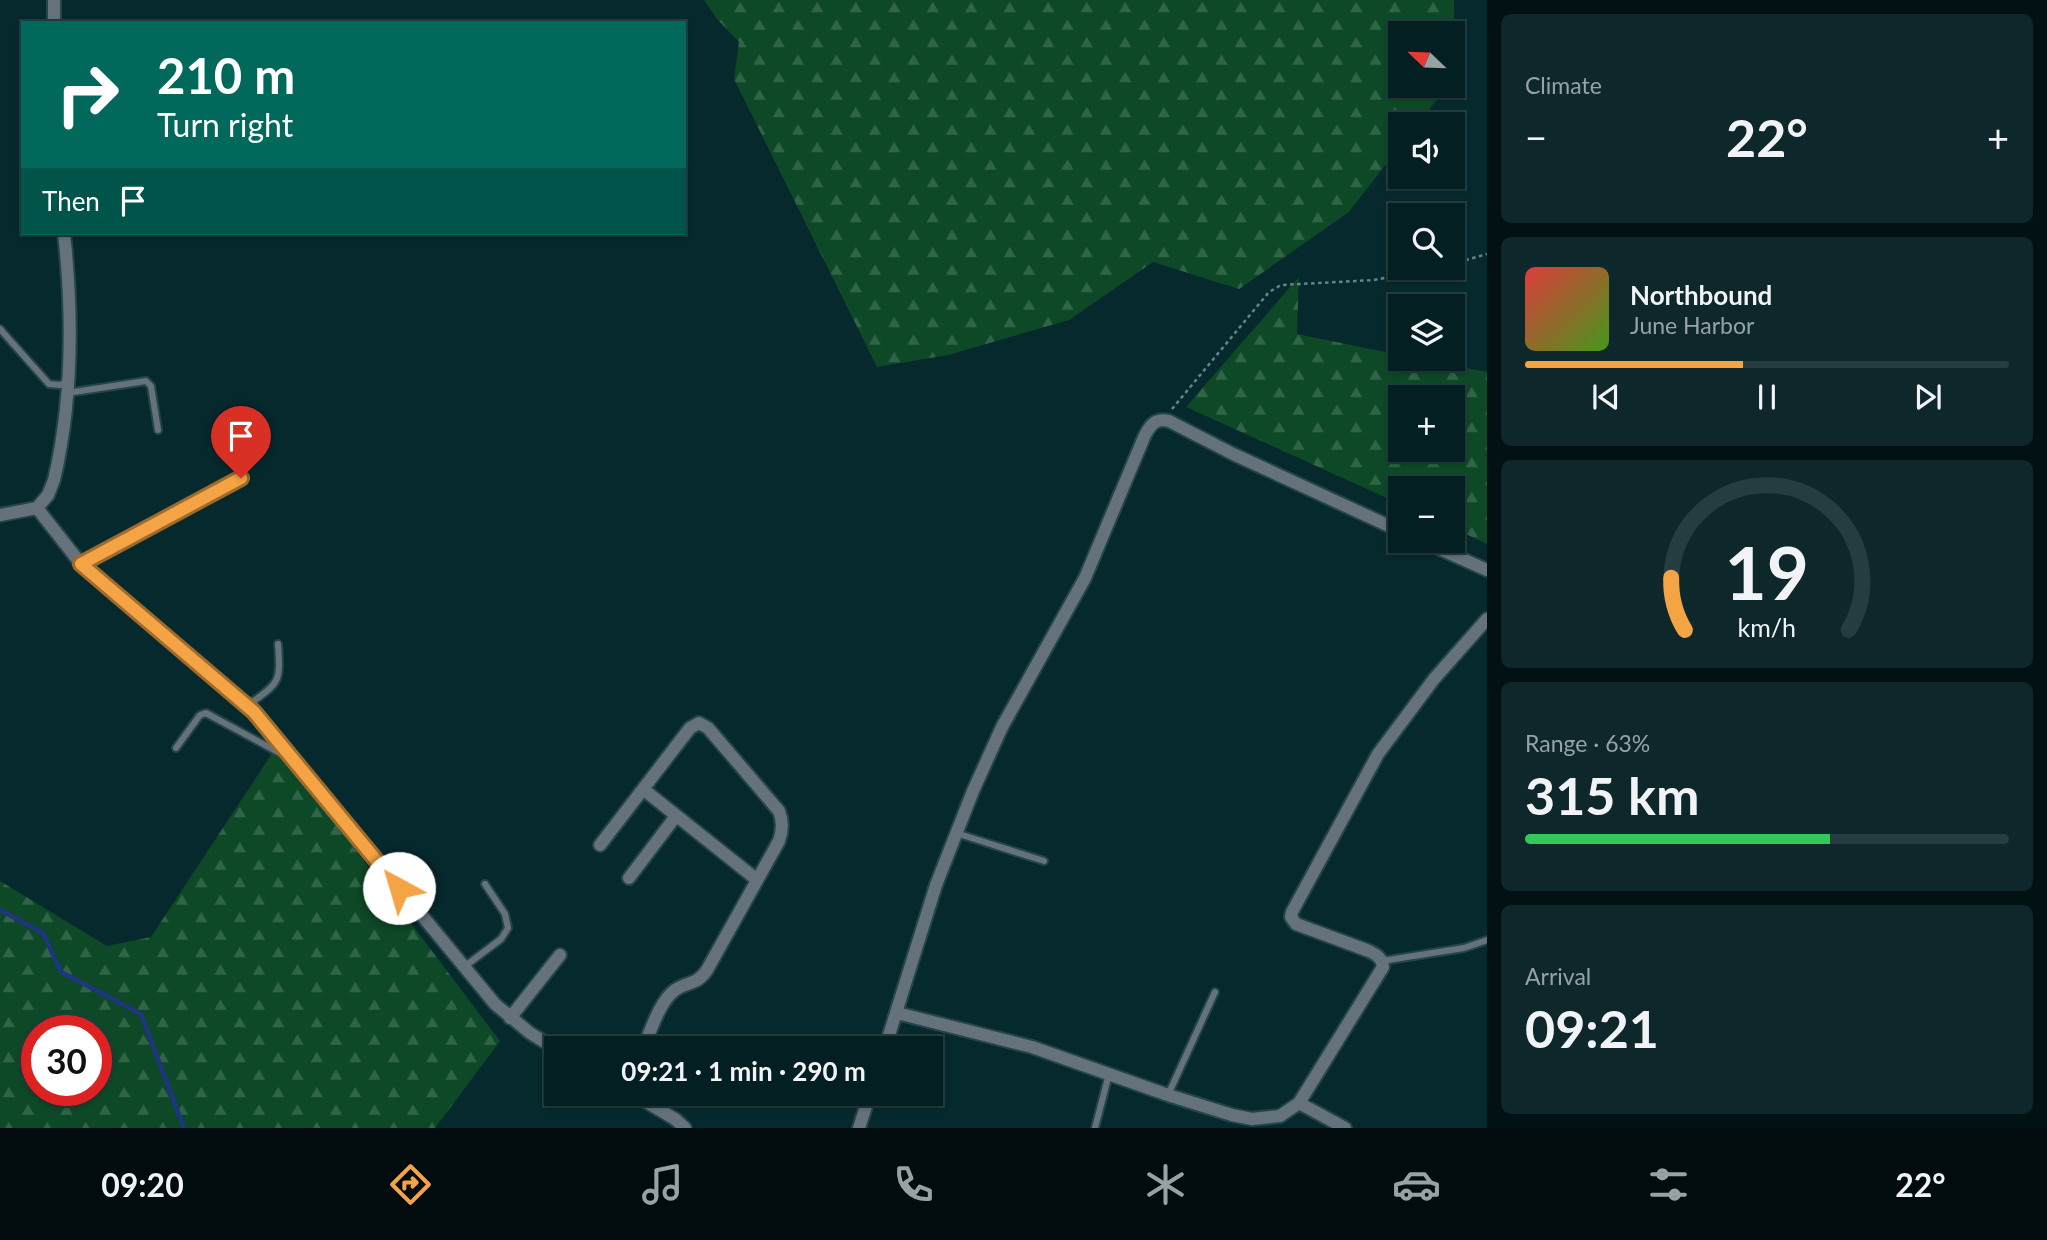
<!DOCTYPE html>
<meta charset="utf-8">
<style>
:root{--surface:#041f22;--page:#0d272a;--text:#f1f3f6;--muted:#97a2a5;--line:#253d40;--accent:#f4a444}
body{margin:0;font-family:Lato,sans-serif;background:var(--page);color:var(--text);height:100vh;display:flex;flex-direction:column;font-size:26px;white-space:nowrap}
*{box-sizing:border-box;margin:0}
p{font-size:23px;color:var(--muted)}
.icon{flex:none;width:38px;height:38px;fill:none;stroke:currentColor;stroke-width:2;stroke-linecap:round;stroke-linejoin:round}
.map{position:relative;flex:1;overflow:hidden}
.side{display:flex;flex-direction:column;gap:14px;padding:14px;background:#021113;width:560px}
.side>*{flex:none}
.guide{position:absolute;left:21px;top:21px;width:665px;height:214px;border-radius:0px;box-shadow:0 2px 5px #0004,0 0 0 2px var(--line);background:#00695c;color:#fff;overflow:hidden}
.needle{width:46px;rotate:293deg}
.fabs{position:absolute;left:1388px;top:21px;display:grid;gap:14px}
.fabs a{display:grid;place-items:center;width:77px;height:77px;border-radius:0px;background:var(--surface);box-shadow:0 2px 5px #0004,0 0 0 2px var(--line);font-size:35px}
.speed{position:absolute;left:21px;top:1015px;display:flex;gap:14px;font-size:35px;font-weight:700;text-align:center}
.speed>*{display:grid;place-content:center;width:91px;height:91px;border-radius:50%;background:var(--surface);box-shadow:0 2px 5px #0004,0 0 0 2px var(--line);line-height:1}
.speed .limit{border:10px solid #d22;background:#fff;color:#111}
.pin{position:absolute;display:grid;place-items:center;width:60px;height:60px;color:#fff;margin:-72px -30px;border-radius:50% 50% 50% 0;rotate:-45deg;box-shadow:0 0 7px #0007}
.pin .icon{rotate:45deg}
.me{position:absolute;width:77px;margin:-38px;rotate:321deg;stroke-linejoin:round;filter:drop-shadow(0 0 5px #0008)}
.turn{display:flex;align-items:center;gap:24px;height:147px;padding:0 21px;font-size:32px}
.turn .icon{width:91px;height:91px;stroke-width:2.5}
.turn b{display:block;font-size:49px;line-height:60px}
.then{display:flex;align-items:center;height:66px;padding:0 21px;background:#0003;gap:14px;font-size:26px}
.big{font-size:52px;font-weight:700;line-height:1.1}
.side .tile{flex:1;display:flex;flex-direction:column;justify-content:center;gap:10px;min-width:0;padding:0 24px;border-radius:10px;background:var(--page)}
.side .dial{align-items:center;gap:0}
.dial svg{height:182px;overflow:visible;fill:none;stroke:var(--line);stroke-width:7;stroke-linecap:round;text-anchor:middle}
.dial text{fill:var(--text);stroke:none}
.song{display:flex;align-items:center;gap:21px}
.cover{width:84px;height:84px;border-radius:10px;background:linear-gradient(135deg,hsl(0 70% 55%),hsl(100 70% 35%))}
.played{height:7px;border-radius:4px;background:linear-gradient(90deg,var(--accent) 45%,var(--line) 45%)}
.keys{display:flex;justify-content:space-around;direction:ltr}
.heat{display:flex;justify-content:space-between;align-items:center;font-size:38px;direction:ltr}
.charge{height:10px;border-radius:5px;background:linear-gradient(90deg,#34c759 63%,var(--line) 0)}
.trip{position:absolute;left:544px;top:1036px;width:399px;height:70px;border-radius:0px;background:var(--surface);box-shadow:0 2px 5px #0004,0 0 0 2px var(--line);font-weight:700;line-height:70px;text-align:center}
.menu{display:flex;height:112px;justify-content:space-around;align-items:center;background:#020c0e;color:var(--muted)}
.menu .icon{width:49px;height:49px}
.menu .current{color:var(--accent)}
.menu b{font-size:32px;color:var(--text)}
main{display:flex;flex:1;min-height:0}
.map>svg:first-child{display:block}
.forest{fill:url(#forest-firs);fill-rule:evenodd}
.lines{fill:none;stroke-linecap:round;stroke-linejoin:round}
.stream{stroke:#1e3580;stroke-width:4.5}
.service-casing{stroke:#24454a;stroke-width:10}
.minor-casing{stroke:#24454a;stroke-width:16}
.path{stroke:#678489;stroke-width:2.5;stroke-dasharray:3.5 3.5;stroke-linecap:butt}
.service{stroke:#65727c;stroke-width:6}
.minor{stroke:#65727c;stroke-width:12}
.route-casing{stroke:#9f6b2c;stroke-width:18}
.route{stroke:#f4a444;stroke-width:12}
</style>
<main>
<div class="map">
<svg width="1487" height="1128" viewBox="0 0 1487 1128">
<defs>
<pattern id="forest-firs" width="22" height="20" patternUnits="userSpaceOnUse" patternTransform="scale(1.75)"><rect width="22" height="20" fill="#0d4926"/><path d="M5 1l3.5 6h-7zM16 11l3.5 6h-7z" fill="#306446"/></pattern>
</defs>
<rect width="100%" height="100%" fill="#06292e"/>
<path class="forest" d="M704 0H1454L1455 76 1453 80 1452 33H1400V86H1448L1417 124H1400V146L1349 212 1239 289 1153 262 1069 320 948 355 877 367 734 79 739 42 717 19Z
M1299 277 1297 334 1400 355V359H1420L1487 372V544L1453 528 1452 488H1400V504L1186 407ZM1400 397H1452V450H1400Z
M277 746 500 1041 435 1128H0V881L107 946 151 937ZM37 1031H96V1090H37Z"/>
<g class="lines">
<path class="stream" d="M0 910 43 933 61 972 141 1014 184 1128"/>
<g class="service-casing">
<path id="service" d="M0 329 49 384 60 385 67 382
M67 393 146 381 151 386 158 430
M81 564 241 479
M247 706C279 682 281 685 278 644
M176 748 200 715 206 713 287 757
M956 833 1044 861
M1382 961 1464 948 1487 940
M464 967 501 939 508 928 505 914 485 884
M1168 1095 1215 992
M1095 1128 1109 1074"/>
</g>
<g class="minor-casing">
<path id="minor" d="M54 23V0
M37 508 48 495 54 480C73 399 73 315 64 233
M0 515 37 508 81 564 254 712 495 1004 530 1033 556 1049
M1422 541 1487 570
M643 789 756 879
M600 845 690 728 699 723 708 728 779 811C783 821 783 830 779 841L707 970C696 986 688 981 675 990 659 1002 651 1031 643 1048
M629 878 676 816
M897 1013 1032 1047 1168 1095 1232 1115 1252 1119 1280 1116 1299 1103 1345 1128
M510 1018 560 955
M885 1048 936 885 973 791 1002 727 1085 578 1145 435C1151 424 1156 418 1169 421L1233 454 1400 531
M633 1094 675 1119 685 1128
M1299 1103 1383 967C1382 958 1377 955 1369 951L1296 924 1291 917 1292 912 1378 754 1434 679 1487 619
M859 1128 870 1094"/>
</g>
<path class="path" d="M1452 264 1487 254
M1172 409 1269 292 1281 285 1374 280 1437 268"/>
<use href="#service" class="service"/>
<use href="#minor" class="minor"/>
</g>
<g class="lines">
<g class="route-casing">
<path id="route" d="M241 478 81 564 254 712 399 888"/>
</g>
<use href="#route" class="route"/>
</g>
</svg>
<div class="fabs">
<a><svg class="needle" viewBox="-14 -14 28 28"><path d="M0-13l5 13h-10z" fill="#e53935"/><path d="M0 13l5-13h-10z" fill="#97a2a5"/></svg></a>
<a><svg class="icon" aria-label="sound" viewBox="0 0 24 24"><path d="M4 9h4l5-4v14l-5-4H4zM17 9q2 3 0 6"/></svg></a>
<a><svg class="icon" aria-label="search" viewBox="0 0 24 24"><circle cx="10" cy="10" r="6"/><path d="M15 15l6 6"/></svg></a>
<a><svg class="icon" aria-label="layers" viewBox="0 0 24 24"><path d="M12 4l9 5-9 5-9-5zM3 14l9 5 9-5"/></svg></a>
<a>+</a>
<a>−</a>
</div>
<div class="speed"><div class="limit">30</div></div>
<div class="pin" style="left:241px;top:478px;background:#d93025"><svg class="icon" aria-label="arrive" viewBox="0 0 24 24"><path d="M6 21V4h12l-3 4 3 4H6"/></svg></div>
<svg class="me" style="left:399px;top:888px" viewBox="-20 -20 40 40"><circle r="19" fill="#fff"/><path d="M0-13L10 11 0 6-10 11z" fill="#f4a444"/></svg>
<div class="trip">09:21 · 1 min · 290 m</div>
<div class="guide">
<div class="turn"><svg class="icon" aria-label="right" viewBox="0 0 24 24"><path d="M7 20v-9h11M14 6l5 5-5 5"/></svg><div><b>210 m</b>Turn right</div></div>
<div class="then">Then<svg class="icon" aria-label="arrive" viewBox="0 0 24 24"><path d="M6 21V4h12l-3 4 3 4H6"/></svg></div>
</div>
</div>
<section class="side">
<div class="tile"><p>Climate</p>
<div class="heat"><a>−</a><b class="big">22°</b><a>+</a></div>
</div>
<div class="tile">
<div class="song"><i class="cover"></i><div><b>Northbound</b><p>June Harbor</p></div></div>
<div class="played"></div>
<div class="keys"><svg class="icon" aria-label="previous" viewBox="0 0 24 24"><path d="M18 5L8 12l10 7zM5 5v14"/></svg><svg class="icon" aria-label="pause" viewBox="0 0 24 24"><path d="M8 5v14M16 5v14"/></svg><svg class="icon" aria-label="next" viewBox="0 0 24 24"><path d="M6 5l10 7-10 7zM19 5v14"/></svg></div>
</div>
<div class="tile dial"><svg viewBox="0 0 100 80">
<path d="M14 69A42 42 0 1 1 86 69"/>
<path d="M14 69A42 42 0 0 1 8 46" stroke="#f4a444"/>
<text x="50" y="56" font-size="32" font-weight="700">19</text>
<text x="50" y="72" font-size="11">km/h</text>
</svg></div>
<div class="tile"><p>Range · 63%</p><b class="big">315 km</b><div class="charge"></div></div>
<div class="tile"><p>Arrival</p><b class="big">09:21</b></div>
</section>
</main>
<nav class="menu">
<b>09:20</b>
<svg class="icon current" aria-label="directions" viewBox="0 0 24 24"><path d="M12 3l9 9-9 9-9-9zM9 14v-3h6M13 9l2 2-2 2"/></svg>
<svg class="icon" aria-label="music" viewBox="0 0 24 24"><path d="M9 18V5l10-2v13"/><circle cx="6" cy="18" r="3"/><circle cx="16" cy="16" r="3"/></svg>
<svg class="icon" aria-label="phone" viewBox="0 0 24 24"><path d="M5 4h4l2 5-3 2q2 4 5 5l2-3 5 2v4C11 20 4 13 5 4z"/></svg>
<svg class="icon" aria-label="climate" viewBox="0 0 24 24"><path d="M12 3v18M4 7l16 10M4 17L20 7"/></svg>
<svg class="icon" aria-label="car" viewBox="0 0 24 24"><path d="M5 17H2v-5l4-1 3-4h7l3 4 3 1v5h-3M9 17h6M6 11h13"/><circle cx="7" cy="17" r="2"/><circle cx="17" cy="17" r="2"/></svg>
<svg class="icon" aria-label="filters" viewBox="0 0 24 24"><path d="M4 7h16M4 17h16"/><circle cx="9" cy="7" r="2"/><circle cx="15" cy="17" r="2"/></svg>
<b>22°</b>
</nav>
